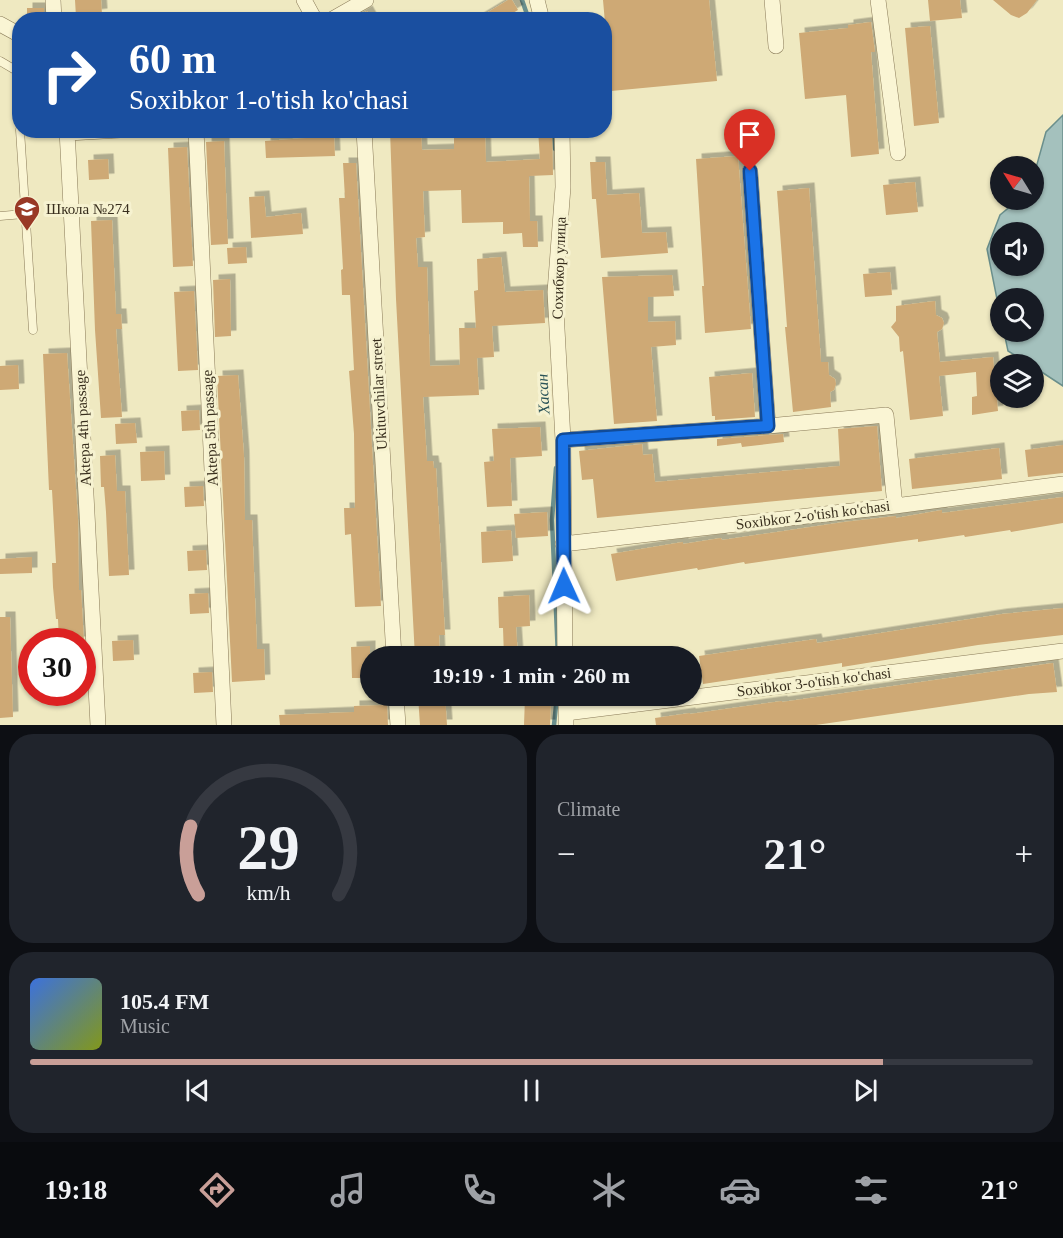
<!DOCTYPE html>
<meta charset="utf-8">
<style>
:root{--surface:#171b24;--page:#20242c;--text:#f1f3f6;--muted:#9ea1a6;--line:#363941;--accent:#c99f98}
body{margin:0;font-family:Georgia,serif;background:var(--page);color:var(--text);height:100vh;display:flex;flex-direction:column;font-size:22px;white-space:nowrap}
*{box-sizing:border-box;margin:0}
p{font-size:20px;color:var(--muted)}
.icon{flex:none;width:33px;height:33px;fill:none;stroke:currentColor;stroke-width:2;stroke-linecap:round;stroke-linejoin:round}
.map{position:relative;height:725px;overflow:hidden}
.side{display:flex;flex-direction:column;gap:9px;padding:9px;background:#0d0f14;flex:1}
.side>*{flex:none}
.guide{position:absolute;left:12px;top:12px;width:600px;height:126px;border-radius:24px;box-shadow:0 2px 4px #0004;background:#1a4fa0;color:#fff;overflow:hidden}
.needle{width:39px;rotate:307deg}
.fabs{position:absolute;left:990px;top:156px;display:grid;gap:12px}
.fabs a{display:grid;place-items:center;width:54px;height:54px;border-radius:50%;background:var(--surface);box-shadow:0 2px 4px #0004;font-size:30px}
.speed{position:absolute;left:18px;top:628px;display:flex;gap:12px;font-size:30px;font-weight:700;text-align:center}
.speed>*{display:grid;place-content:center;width:78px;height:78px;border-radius:50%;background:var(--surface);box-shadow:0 2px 4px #0004;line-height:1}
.speed .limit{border:9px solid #d22;background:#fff;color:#111}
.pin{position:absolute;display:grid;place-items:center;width:51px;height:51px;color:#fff;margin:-62px -26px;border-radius:50% 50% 50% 0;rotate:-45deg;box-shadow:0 0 6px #0007}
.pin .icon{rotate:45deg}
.me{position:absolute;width:66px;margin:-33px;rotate:359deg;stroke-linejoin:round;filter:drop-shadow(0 0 4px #0008)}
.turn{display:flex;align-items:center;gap:21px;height:126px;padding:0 18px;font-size:27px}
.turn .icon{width:78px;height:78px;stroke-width:2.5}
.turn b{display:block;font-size:42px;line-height:51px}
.big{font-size:45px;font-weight:800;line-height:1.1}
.side .widget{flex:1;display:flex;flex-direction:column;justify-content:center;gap:9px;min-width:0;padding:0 21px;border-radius:24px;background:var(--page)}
.side .dial{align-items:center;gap:0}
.dial svg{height:156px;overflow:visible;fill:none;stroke:var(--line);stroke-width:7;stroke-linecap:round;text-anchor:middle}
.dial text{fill:var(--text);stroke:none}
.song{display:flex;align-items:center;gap:18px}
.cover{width:72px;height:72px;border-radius:9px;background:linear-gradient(135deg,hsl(220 70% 55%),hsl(70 70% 35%))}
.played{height:6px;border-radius:3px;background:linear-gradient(90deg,var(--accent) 85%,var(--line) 85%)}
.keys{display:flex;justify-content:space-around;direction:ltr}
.heat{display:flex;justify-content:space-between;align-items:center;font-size:33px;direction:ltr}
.side .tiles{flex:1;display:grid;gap:9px;grid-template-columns:1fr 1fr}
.widget:last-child{grid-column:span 2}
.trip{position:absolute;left:360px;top:646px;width:342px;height:60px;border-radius:30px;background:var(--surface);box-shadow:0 2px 4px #0004;font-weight:800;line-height:60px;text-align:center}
.tab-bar{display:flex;height:96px;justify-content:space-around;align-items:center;background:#090b0e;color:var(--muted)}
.tab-bar .icon{width:42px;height:42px}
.tab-bar .current{color:var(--accent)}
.tab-bar b{font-size:27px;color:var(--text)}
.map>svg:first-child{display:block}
.water{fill:#a4c1bd;stroke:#6a8f8c;stroke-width:1.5;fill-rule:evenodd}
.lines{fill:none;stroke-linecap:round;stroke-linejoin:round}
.stream{stroke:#6a8f8c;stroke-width:4.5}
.building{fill:#cea975;filter:url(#shadow)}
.service-casing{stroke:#897a58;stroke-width:9}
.minor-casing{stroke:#897a58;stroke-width:16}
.service{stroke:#faf5d4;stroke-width:8}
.minor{stroke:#faf5d4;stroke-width:15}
.route-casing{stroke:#114b97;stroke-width:15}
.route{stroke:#1a73e8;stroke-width:10}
.labels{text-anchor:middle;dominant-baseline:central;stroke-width:6;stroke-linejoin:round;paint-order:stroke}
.poi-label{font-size:15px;fill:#382e1d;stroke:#f6f2d0;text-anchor:start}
.street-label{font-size:15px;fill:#382e1d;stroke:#f6f2d0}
.water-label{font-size:16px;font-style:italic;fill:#2b5458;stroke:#f6f2d0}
</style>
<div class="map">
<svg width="1063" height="725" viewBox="0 0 1063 725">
<defs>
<filter id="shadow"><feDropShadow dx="5.5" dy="-5.5" stdDeviation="0" flood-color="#0004"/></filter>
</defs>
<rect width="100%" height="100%" fill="#efe9c1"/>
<path class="water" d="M1063 115V386L1034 367V364H1029L1008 351 1004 332H1034V298H1000V314L987 249 1000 215 1018 200H1034V175L1046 132ZM1000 232H1034V266H1000Z"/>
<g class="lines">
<path class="stream" d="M522 0 529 20
M554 130 555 149
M556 468 552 520 558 657
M554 725 557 696"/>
</g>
<path class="building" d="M75 0H101L102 14 76 17Z
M508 0H512L518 10 501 20H475Z
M603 0H709L717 81 611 91Z
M928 0H960L962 18 930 21Z
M993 0H1037L1027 13 1019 18 1011 15Z
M27 8H44V20H27Z
M367 11 372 20H352Z
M871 22 875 52H871L879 154 851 157 846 95 805 99 799 33 848 28V25Z
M930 26 939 123 914 126 905 28Z
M390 130H421L422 150 454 149V130H485L486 162 540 159 538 130H552L553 175 529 176 530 221H537L538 247H523L522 233 503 234V222L462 223 461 190 423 191 425 237 416 238 418 267H427L430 366 460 365 459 328H476L474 291 478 290 477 259 501 257 505 292 543 290 545 323 492 326 494 357 477 358 479 395 423 397 427 461H433L434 468H436L445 635H439L440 657H415L396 299Z
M334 136 335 156 266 158 265 141Z
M224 141 228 244 211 245 206 142Z
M187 147 193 266 173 267 168 148Z
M738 156 751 329 705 333 702 286H704L696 159Z
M108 159 109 179 89 180 88 160Z
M590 162H605L607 195 639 193 642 233 666 232 668 253 601 258 596 199H592Z
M343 163H356L381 606 355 607 351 534 345 535 344 508H355L354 434 349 371 354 370 350 295H342L341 270 343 269 339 198H345Z
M915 182 918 212 886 215 883 185Z
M809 188 821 362H828L829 375 835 379 836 384 834 390 830 392 831 407 793 412 785 327H787L777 191Z
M264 196 266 217 301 213 303 234 251 238 249 197Z
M112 220 116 314H121L122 329H116L122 417 101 418 95 330 91 221Z
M246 247 247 263 228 264 227 248Z
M890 272 892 295 865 297 863 274Z
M672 275 674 296 648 297V322L675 321 676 345 651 347 657 421 614 424 602 277Z
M230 279 231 336 215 337 213 280Z
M194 291 198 370 178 371 174 292Z
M935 301 936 315 942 318 944 323 942 329 937 332 940 362 993 357 998 411 972 415V397L977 396 976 372 939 376 943 416 910 420 903 351 900 352 899 337 891 327 896 321V306Z
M67 353 78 519 79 590H81L84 642H59L58 619H56L53 587 52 563H56L52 490H49L43 354Z
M18 365 19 389 0 390V366Z
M752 373 755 417 715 420V416H712L709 377Z
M238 375 244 456 245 520H252L257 649H264L265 680 232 682 217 376Z
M199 410 200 430 182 431 181 411Z
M135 423 137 443 116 444 115 424Z
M877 426 882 491 597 518 593 479 582 480 579 451 642 444 643 455 652 454 655 482 840 466 838 429Z
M540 427 542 456 510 458 512 506 487 507 484 462 494 461 492 429Z
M783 434 784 442 742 447 741 443 717 446V439Z
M1063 445V473L1028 477 1025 450Z
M999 448 1002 479 912 489 909 459Z
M164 451 165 480 141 481 140 452Z
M115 455 117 491H125L129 575 109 576 106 512 104 487H101L100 456Z
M203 486 204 506 185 507 184 487Z
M1063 497V523L1011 532 1010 530 965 537 964 535 918 542V539L745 564 744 562 698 570 697 568 616 581 611 554 683 542V544L721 538 722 540 844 522 896 516V518L942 510V513Z
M547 512 548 536 516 538 514 514Z
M511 530 513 561 482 563 481 532Z
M206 550 207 570 188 571 187 551Z
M32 557V573L0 574V559Z
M208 593 209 613 190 614 189 594Z
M529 595 530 626 516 627 518 657H504L503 628H499L498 597Z
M1063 608V635L978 645 842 667V663L703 684 699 656 816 639 817 643 1002 614Z
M0 617H10L13 717 0 718Z
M133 640 134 660 113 661 112 641Z
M370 646V678H352L351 647Z
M1053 663 1057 692 1029 694 816 725H656L655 718 690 713V714L782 701V702Z
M212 672 213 692 194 693 193 673Z
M418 696H445L447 725H420Z
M525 697 551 698 550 725H524Z
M387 705 388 725H280L279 715 354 712V706Z"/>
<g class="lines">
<g class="service-casing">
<path id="service" d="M0 61 17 71 20 115
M20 130 33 330
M0 216 24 214"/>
</g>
<g class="minor-casing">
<path id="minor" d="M53 0 54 20
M304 0 315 20
M537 0 542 20
M772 0 776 46
M878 0 898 153
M331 20 366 0
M0 24 20 35
M67 130 98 725
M196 130 224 725
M364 130 394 657
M562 130 563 187 555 292 563 440 565 657
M68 133 120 130
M750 171 768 426
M563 440 768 426 886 415 895 506
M563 544 895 506 1063 484
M396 696 398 725
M566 696V725
M566 713 1063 651"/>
</g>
<use href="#service" class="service"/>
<use href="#minor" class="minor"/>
</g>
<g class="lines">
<g class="route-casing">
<path id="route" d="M564 586 563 440 768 426 750 171"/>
</g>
<use href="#route" class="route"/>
</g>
<defs>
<g id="school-pin" transform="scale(1.35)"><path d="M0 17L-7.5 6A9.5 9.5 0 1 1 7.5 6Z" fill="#993926" stroke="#f6f2d0"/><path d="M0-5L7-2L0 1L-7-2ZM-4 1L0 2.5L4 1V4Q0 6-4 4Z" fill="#fff"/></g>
</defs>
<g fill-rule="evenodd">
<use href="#school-pin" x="27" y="209"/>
</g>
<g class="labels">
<g class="poi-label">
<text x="46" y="209">Школа №274</text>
</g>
<g class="street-label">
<text transform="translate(559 268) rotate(-88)">Сохибкор улица</text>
<text transform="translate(379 394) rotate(-93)">Ukituvchilar street</text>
<text transform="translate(83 428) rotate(-93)">Aktepa 4th passage</text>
<text transform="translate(210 428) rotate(-93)">Aktepa 5th passage</text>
<text transform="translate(813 515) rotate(-7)">Soxibkor 2-o'tish ko'chasi</text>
<text transform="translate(814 682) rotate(-7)">Soxibkor 3-o'tish ko'chasi</text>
</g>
<g class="water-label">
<text transform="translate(543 394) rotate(-93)">Хасан</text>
</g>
</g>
</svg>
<div class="fabs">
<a><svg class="needle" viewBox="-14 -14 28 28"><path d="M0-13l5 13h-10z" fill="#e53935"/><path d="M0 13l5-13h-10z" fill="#9ea1a6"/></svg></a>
<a><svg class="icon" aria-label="sound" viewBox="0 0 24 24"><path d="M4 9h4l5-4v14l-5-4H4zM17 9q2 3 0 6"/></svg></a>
<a><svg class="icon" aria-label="search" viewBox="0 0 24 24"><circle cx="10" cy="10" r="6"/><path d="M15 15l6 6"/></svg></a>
<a><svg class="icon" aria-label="layers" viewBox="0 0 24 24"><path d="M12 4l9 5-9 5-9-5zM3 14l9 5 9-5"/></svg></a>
</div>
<div class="speed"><div class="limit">30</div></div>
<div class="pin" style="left:750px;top:171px;background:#d93025"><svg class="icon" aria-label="arrive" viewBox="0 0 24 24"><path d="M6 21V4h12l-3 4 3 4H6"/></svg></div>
<svg class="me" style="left:564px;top:586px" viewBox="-20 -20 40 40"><path d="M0-17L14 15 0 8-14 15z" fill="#1a73e8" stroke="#fff" stroke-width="4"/></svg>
<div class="trip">19:19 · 1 min · 260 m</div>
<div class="guide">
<div class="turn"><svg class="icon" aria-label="right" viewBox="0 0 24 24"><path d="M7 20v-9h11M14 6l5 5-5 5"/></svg><div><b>60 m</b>Soxibkor 1-o'tish ko'chasi</div></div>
</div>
</div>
<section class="side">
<div class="tiles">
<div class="widget dial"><svg viewBox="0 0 100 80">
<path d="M14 69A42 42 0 1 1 86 69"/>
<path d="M14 69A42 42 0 0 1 10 34" stroke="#c99f98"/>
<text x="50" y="56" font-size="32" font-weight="700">29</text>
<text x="50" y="72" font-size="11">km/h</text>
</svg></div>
<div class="widget"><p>Climate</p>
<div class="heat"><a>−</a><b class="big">21°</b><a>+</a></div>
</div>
<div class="widget">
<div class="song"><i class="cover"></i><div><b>105.4 FM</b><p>Music</p></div></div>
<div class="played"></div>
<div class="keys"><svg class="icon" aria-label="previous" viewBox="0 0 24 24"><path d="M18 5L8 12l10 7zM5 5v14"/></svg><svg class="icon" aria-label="pause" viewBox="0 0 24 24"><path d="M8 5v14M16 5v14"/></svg><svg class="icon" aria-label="next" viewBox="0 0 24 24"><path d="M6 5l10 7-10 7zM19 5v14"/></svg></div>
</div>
</div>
</section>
<nav class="tab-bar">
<b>19:18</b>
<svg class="icon current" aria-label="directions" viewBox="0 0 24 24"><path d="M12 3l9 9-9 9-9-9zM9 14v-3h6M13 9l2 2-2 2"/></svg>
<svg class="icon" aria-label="music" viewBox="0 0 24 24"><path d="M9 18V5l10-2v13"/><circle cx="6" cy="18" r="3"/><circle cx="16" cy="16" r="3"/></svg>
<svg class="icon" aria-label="phone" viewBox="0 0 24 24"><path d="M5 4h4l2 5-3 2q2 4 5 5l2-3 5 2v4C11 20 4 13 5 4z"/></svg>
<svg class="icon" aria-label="climate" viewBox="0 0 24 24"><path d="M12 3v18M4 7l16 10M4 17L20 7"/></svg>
<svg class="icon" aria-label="car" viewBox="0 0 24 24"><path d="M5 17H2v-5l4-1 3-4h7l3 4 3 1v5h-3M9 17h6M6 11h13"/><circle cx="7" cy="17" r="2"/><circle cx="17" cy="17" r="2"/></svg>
<svg class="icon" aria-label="filters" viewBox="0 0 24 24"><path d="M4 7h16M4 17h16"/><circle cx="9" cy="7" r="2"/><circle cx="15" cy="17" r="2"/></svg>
<b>21°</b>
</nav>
